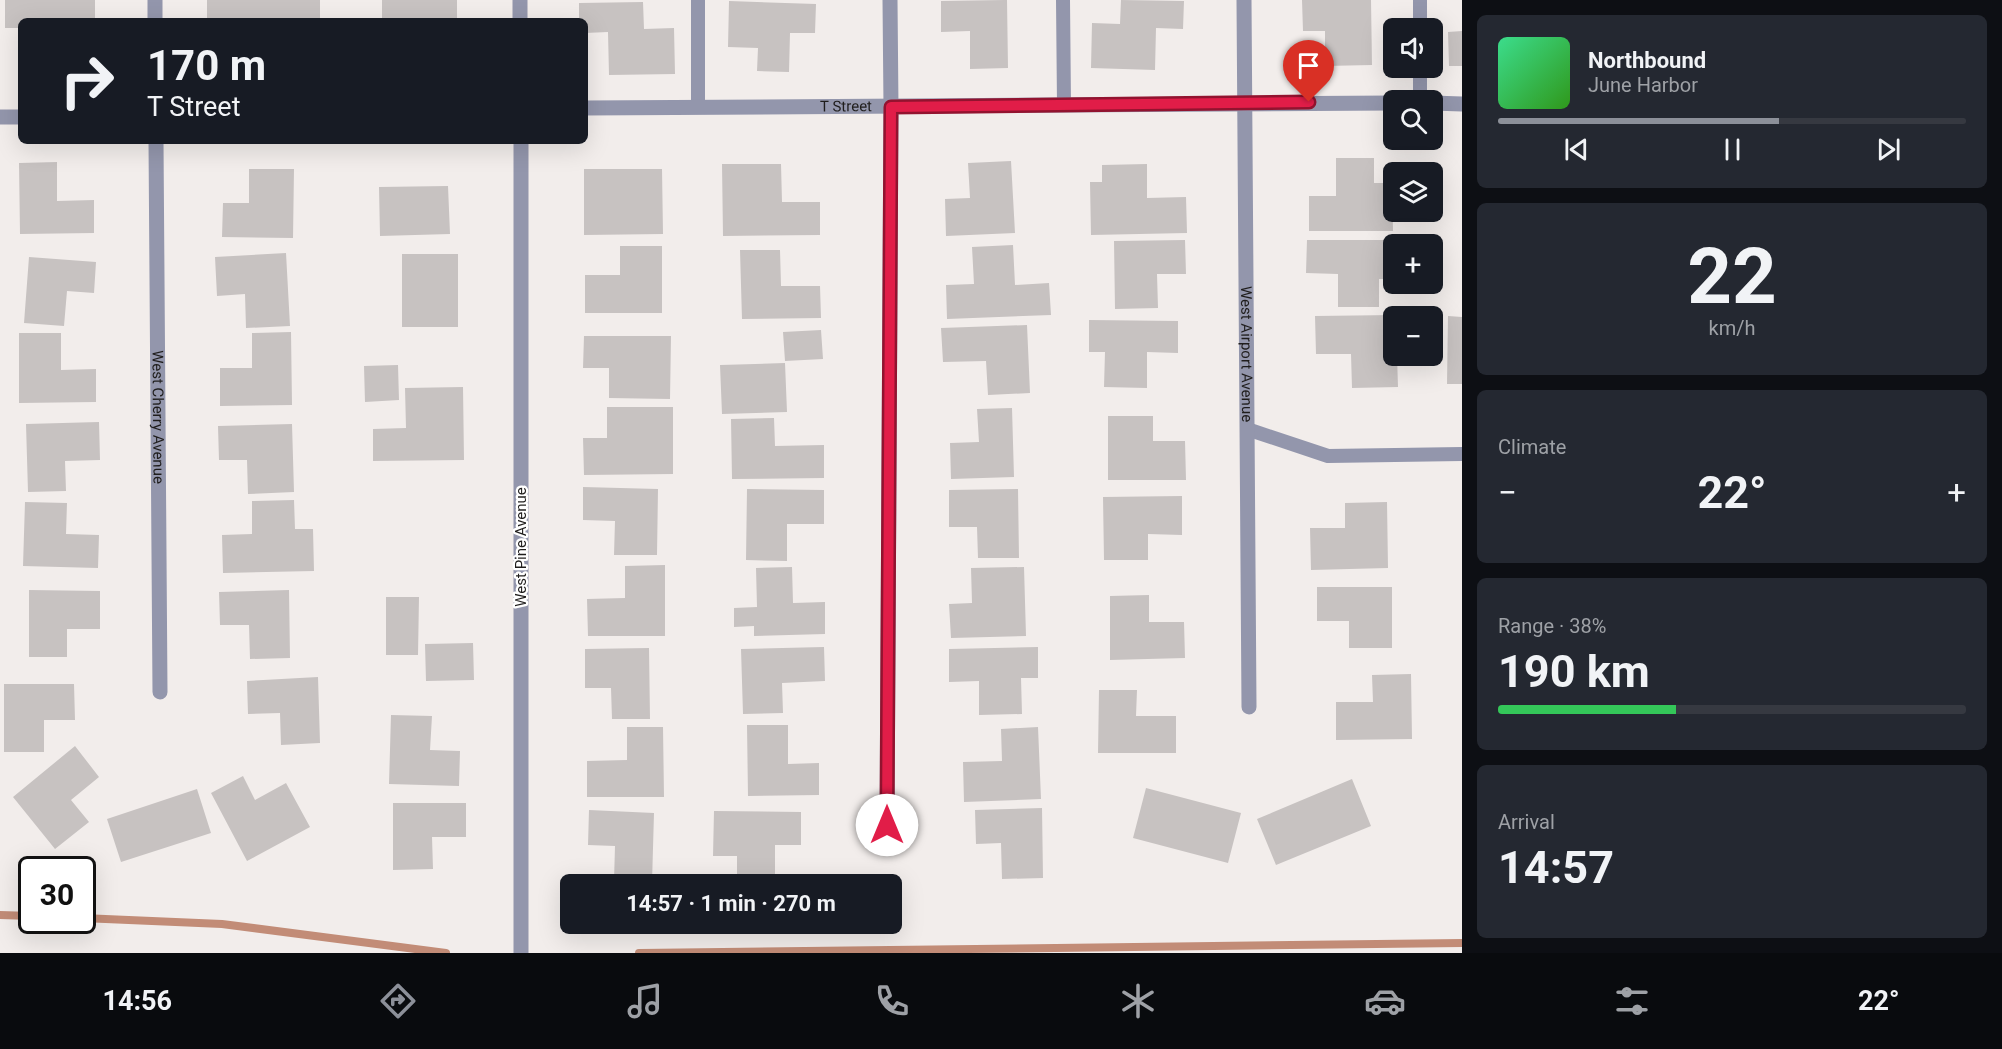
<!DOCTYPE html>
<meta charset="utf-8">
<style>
:root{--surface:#171b24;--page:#242831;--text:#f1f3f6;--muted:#9ea1a6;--line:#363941;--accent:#8c9099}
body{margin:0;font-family:Roboto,sans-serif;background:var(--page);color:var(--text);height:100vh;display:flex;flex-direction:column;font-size:22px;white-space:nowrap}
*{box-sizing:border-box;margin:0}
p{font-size:20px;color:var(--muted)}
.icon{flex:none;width:33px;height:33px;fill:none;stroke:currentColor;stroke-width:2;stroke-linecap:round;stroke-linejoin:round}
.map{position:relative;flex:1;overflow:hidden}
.details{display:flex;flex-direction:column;gap:15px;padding:15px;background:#0d0f14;width:540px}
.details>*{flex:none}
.guide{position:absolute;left:18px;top:18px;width:570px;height:126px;border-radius:9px;box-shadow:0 6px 24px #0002;background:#171b24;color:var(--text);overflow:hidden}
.buttons{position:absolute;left:1383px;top:18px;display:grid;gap:12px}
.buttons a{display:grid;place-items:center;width:60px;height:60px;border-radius:9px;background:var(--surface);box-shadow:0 6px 24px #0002;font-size:30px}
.speed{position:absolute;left:18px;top:856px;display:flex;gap:12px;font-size:30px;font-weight:700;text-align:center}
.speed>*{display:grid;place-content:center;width:78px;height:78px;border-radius:50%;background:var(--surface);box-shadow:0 6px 24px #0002;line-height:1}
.speed .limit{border:3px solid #111;border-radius:9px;background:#fff;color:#111}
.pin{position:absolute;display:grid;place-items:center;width:51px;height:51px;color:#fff;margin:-62px -26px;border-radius:50% 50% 50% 0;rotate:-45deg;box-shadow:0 0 6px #0007}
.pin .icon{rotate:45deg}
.me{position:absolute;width:66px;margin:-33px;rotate:0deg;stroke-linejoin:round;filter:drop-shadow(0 0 4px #0008)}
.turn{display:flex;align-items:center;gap:21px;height:126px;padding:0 30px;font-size:27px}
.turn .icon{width:78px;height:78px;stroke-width:2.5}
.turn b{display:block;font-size:42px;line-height:51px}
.big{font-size:45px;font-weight:700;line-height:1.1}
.details .widget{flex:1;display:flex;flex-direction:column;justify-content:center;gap:9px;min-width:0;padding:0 21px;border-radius:9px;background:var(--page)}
.details .dial{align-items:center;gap:0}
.dial b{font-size:78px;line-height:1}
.song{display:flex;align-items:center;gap:18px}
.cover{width:72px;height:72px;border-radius:9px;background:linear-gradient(135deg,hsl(150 70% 55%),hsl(110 70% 35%))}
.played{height:6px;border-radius:3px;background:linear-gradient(90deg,var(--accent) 60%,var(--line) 60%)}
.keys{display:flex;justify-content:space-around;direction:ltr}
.heat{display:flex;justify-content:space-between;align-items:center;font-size:33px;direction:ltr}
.charge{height:9px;border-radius:4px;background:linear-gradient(90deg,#34c759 38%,var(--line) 0)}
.trip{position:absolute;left:560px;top:874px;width:342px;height:60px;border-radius:9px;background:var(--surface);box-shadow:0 6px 24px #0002;font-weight:700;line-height:60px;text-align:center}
.dock{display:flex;height:96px;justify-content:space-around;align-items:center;background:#090b0e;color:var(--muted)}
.dock .icon{width:42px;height:42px}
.dock .selected{color:var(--accent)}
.dock b{font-size:27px;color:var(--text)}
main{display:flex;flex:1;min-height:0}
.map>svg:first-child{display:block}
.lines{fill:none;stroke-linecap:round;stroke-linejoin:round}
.stream{stroke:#c28c77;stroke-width:8}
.building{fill:#c7c2c1}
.lane{stroke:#9396ac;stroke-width:14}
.street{stroke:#9396ac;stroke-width:15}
.route-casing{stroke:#92132f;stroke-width:15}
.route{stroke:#e11d48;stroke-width:10}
.labels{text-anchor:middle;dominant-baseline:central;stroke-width:4.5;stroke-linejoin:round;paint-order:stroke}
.street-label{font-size:15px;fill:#1f1d1c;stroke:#fff}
</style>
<main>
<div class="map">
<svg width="1462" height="953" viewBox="0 0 1462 953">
<rect width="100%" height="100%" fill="#f2edeb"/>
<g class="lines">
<path class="stream" d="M0 915 32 916
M82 918 222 924 446 953
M639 953 1462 943"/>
</g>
<path class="building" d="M5 0H95V21H21V28H5Z
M207 0H320V21H207Z
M382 0H457V21H382Z
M1004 0H1007L1008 68 970 69V31L941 32V1Z
M1121 0 1184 1 1183 29 1156 28 1155 70 1091 68 1092 23 1120 24Z
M1302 0H1371L1372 65 1325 66V31H1303Z
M729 1 816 4 815 33H790L789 72 757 71 758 48 728 47Z
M643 2 644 29 674 28 675 74 609 75 608 32 585 33V21H579V3Z
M1462 31V66H1449L1448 32Z
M1336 158H1374V183H1392L1393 231H1309V196H1336Z
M1011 161 1015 233 946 236 945 199 970 198 968 163Z
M57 162V201L94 200V233L20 234 19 163Z
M722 164H781L782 202H820V235L723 236Z
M1147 164V198L1186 197 1187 233 1091 235 1090 182H1102V165Z
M249 169H294L293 238 222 237 223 203H249Z
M584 169H662L663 234 584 235Z
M448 186 450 234 380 236 379 187Z
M1185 240 1186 274H1157L1158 308 1115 309 1114 241Z
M1307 240H1399V244H1394V279H1379V307H1338V274L1306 273Z
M1013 245 1015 285 1049 283 1051 315 947 319 946 285 974 284 972 247Z
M620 246H662V313H585V275H620Z
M740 250H780L781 286H820L821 318 742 319Z
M286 253 290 326 246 328 245 294 217 296 215 257Z
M402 254H458V327H402Z
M29 257 96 262 94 293 67 291 64 326 24 323Z
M1394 315V356H1397L1398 387 1352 388 1351 354H1316L1315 316Z
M1448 316 1462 317V384H1447Z
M1089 320 1178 321V353L1147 352V388L1104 387 1105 352H1089Z
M1027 325 1030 393 988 395 986 361 943 362 941 328Z
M821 330 823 359 785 361 783 332Z
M291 332 292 405 220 406V368H252V333Z
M19 333H61V370L96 369V402L19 403Z
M584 336H671L670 399 609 398V368H583Z
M785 363 787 412 722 414 720 365Z
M398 365 399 400 365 402 364 366Z
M463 387 464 460 373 461V429L406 428 405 388Z
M607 407H673V474L584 475 583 438H607Z
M1012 408 1014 477 951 479 950 443 979 442 977 409Z
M1108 416H1153V441H1185L1186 480H1108Z
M774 418 775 446 824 445V478L732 479 731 419Z
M99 422 100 460 65 461 66 491 28 492 26 424Z
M292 424 294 492 248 494 247 460H219L218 426Z
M583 487 658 489 657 555H614L615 521 583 520Z
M747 489 824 490V524H787V561L746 560Z
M1018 489 1019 558H978L977 527H949V490Z
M1182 496V535L1148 534V560H1104L1103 497Z
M294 500 295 529H313L314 571 223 573 222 535 252 534V501Z
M25 502 67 503 66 534 99 535 98 568 23 566Z
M1387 502 1388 568 1311 570 1310 528H1345V503Z
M665 565V636H588L587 599 625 598V566Z
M792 567 793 603 825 602V634L754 636V626L734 627V608L757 607 756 568Z
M1024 567 1026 636 951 638 949 604 972 603 971 568Z
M1317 587H1392V648H1349V621H1317Z
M29 590 100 591V629H67V657H29Z
M289 590 290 658 250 659 249 625H220L219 592Z
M1149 595V622H1184L1185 658 1110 660V596Z
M386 597H419L418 655H386Z
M473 643 474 680 426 681 425 644Z
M824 647 825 681 782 683 783 713 743 714 741 649Z
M1038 647V678H1021L1022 714 979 715V681L949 682V649Z
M649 648 650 719H612L611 688H585V649Z
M1411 674 1412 739 1336 740V702H1373L1372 675Z
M318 677 320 743 281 745 280 713 248 714 247 681Z
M4 684H74L75 720H44V752H4Z
M1099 690H1137L1136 716H1176V753H1098Z
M391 715 432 716 430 750 460 751 459 786 389 784Z
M747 725H788V764L819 763V795L748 796Z
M627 727H663L664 797H587V761L627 760Z
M1038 727 1041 799 964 802 963 762 1002 761 1001 729Z
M75 746 99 777 71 800 89 822 55 849 13 797Z
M243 776 255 800 286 783 310 827 247 861 211 793Z
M1352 779 1371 826 1276 865 1257 819Z
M1146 788 1241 813 1228 863 1133 838Z
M197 789 211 833 121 862 107 819Z
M393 803H466V837H432L433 869 393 870Z
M1042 808 1043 878 1002 879 1001 843 976 844 975 810Z
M589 810 654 813 652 883 614 881 615 846 588 845Z
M714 811 801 812V845H775V883L737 882V856H713Z"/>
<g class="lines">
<path class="lane" d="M698 0V107
M1063 0 1064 105
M1420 0V28
M1420 68V100
M1247 429 1328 456 1462 454"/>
<g class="street">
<path d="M155 0V21"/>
<path d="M520 0V21"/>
<path id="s1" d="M1244 0 1249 707"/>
<path d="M1432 103 1462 104"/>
<path id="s2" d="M585 108 1394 103"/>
<path d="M0 117H21"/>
<path id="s3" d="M156 141 160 692"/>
<path d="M521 141V953"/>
<path d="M887 825 891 107 890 0"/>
</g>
</g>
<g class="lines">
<g class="route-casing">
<path id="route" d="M887 825 891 107 1309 102"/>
</g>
<use href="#route" class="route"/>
</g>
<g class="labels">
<g class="street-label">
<text stroke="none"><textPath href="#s2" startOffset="261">T Street</textPath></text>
<text stroke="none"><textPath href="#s1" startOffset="354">West Airport Avenue</textPath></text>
<text stroke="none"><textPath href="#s3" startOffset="276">West Cherry Avenue</textPath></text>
<text transform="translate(521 547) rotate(-90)">West Pine Avenue</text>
</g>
</g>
</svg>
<div class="buttons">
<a><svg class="icon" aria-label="sound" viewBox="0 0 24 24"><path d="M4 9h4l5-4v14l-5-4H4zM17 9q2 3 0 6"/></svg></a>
<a><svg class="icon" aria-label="search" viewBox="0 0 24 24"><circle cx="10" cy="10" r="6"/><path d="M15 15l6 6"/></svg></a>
<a><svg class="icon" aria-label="layers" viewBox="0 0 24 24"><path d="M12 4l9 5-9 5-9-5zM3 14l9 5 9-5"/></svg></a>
<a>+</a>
<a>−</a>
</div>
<div class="speed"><div class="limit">30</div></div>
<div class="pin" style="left:1309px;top:102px;background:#d93025"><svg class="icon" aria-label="arrive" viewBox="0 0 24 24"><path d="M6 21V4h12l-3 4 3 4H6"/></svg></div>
<svg class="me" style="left:887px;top:825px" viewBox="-20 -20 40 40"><circle r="19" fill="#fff"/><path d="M0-13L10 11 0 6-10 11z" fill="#e11d48"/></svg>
<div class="trip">14:57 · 1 min · 270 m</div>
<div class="guide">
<div class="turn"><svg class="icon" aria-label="right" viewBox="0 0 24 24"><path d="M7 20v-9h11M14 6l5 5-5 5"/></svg><div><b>170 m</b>T Street</div></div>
</div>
</div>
<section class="details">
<div class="widget">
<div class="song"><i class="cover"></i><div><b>Northbound</b><p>June Harbor</p></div></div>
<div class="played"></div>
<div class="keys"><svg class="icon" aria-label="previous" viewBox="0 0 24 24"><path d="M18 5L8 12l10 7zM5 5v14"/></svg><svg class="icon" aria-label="pause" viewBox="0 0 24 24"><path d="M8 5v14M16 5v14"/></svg><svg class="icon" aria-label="next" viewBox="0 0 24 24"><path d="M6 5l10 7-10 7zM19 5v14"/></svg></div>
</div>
<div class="widget dial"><b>22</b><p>km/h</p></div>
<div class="widget"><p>Climate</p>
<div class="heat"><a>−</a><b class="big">22°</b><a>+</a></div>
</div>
<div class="widget"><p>Range · 38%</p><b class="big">190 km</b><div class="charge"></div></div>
<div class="widget"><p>Arrival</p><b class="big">14:57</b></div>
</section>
</main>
<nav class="dock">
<b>14:56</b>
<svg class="icon selected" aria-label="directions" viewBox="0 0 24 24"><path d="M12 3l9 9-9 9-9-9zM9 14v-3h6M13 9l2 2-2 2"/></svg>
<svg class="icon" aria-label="music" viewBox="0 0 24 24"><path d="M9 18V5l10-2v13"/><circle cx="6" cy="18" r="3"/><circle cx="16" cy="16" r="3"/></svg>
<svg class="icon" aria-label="phone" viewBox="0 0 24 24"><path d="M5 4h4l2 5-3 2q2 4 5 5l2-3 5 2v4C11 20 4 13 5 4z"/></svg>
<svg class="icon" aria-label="climate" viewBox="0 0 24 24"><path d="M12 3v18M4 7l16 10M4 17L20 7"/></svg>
<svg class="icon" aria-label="car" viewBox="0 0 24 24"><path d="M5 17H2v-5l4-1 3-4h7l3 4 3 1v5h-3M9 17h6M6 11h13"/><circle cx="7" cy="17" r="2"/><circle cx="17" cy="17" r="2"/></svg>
<svg class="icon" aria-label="filters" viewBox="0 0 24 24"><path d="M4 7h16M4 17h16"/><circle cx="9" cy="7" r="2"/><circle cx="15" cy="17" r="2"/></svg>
<b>22°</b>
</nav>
